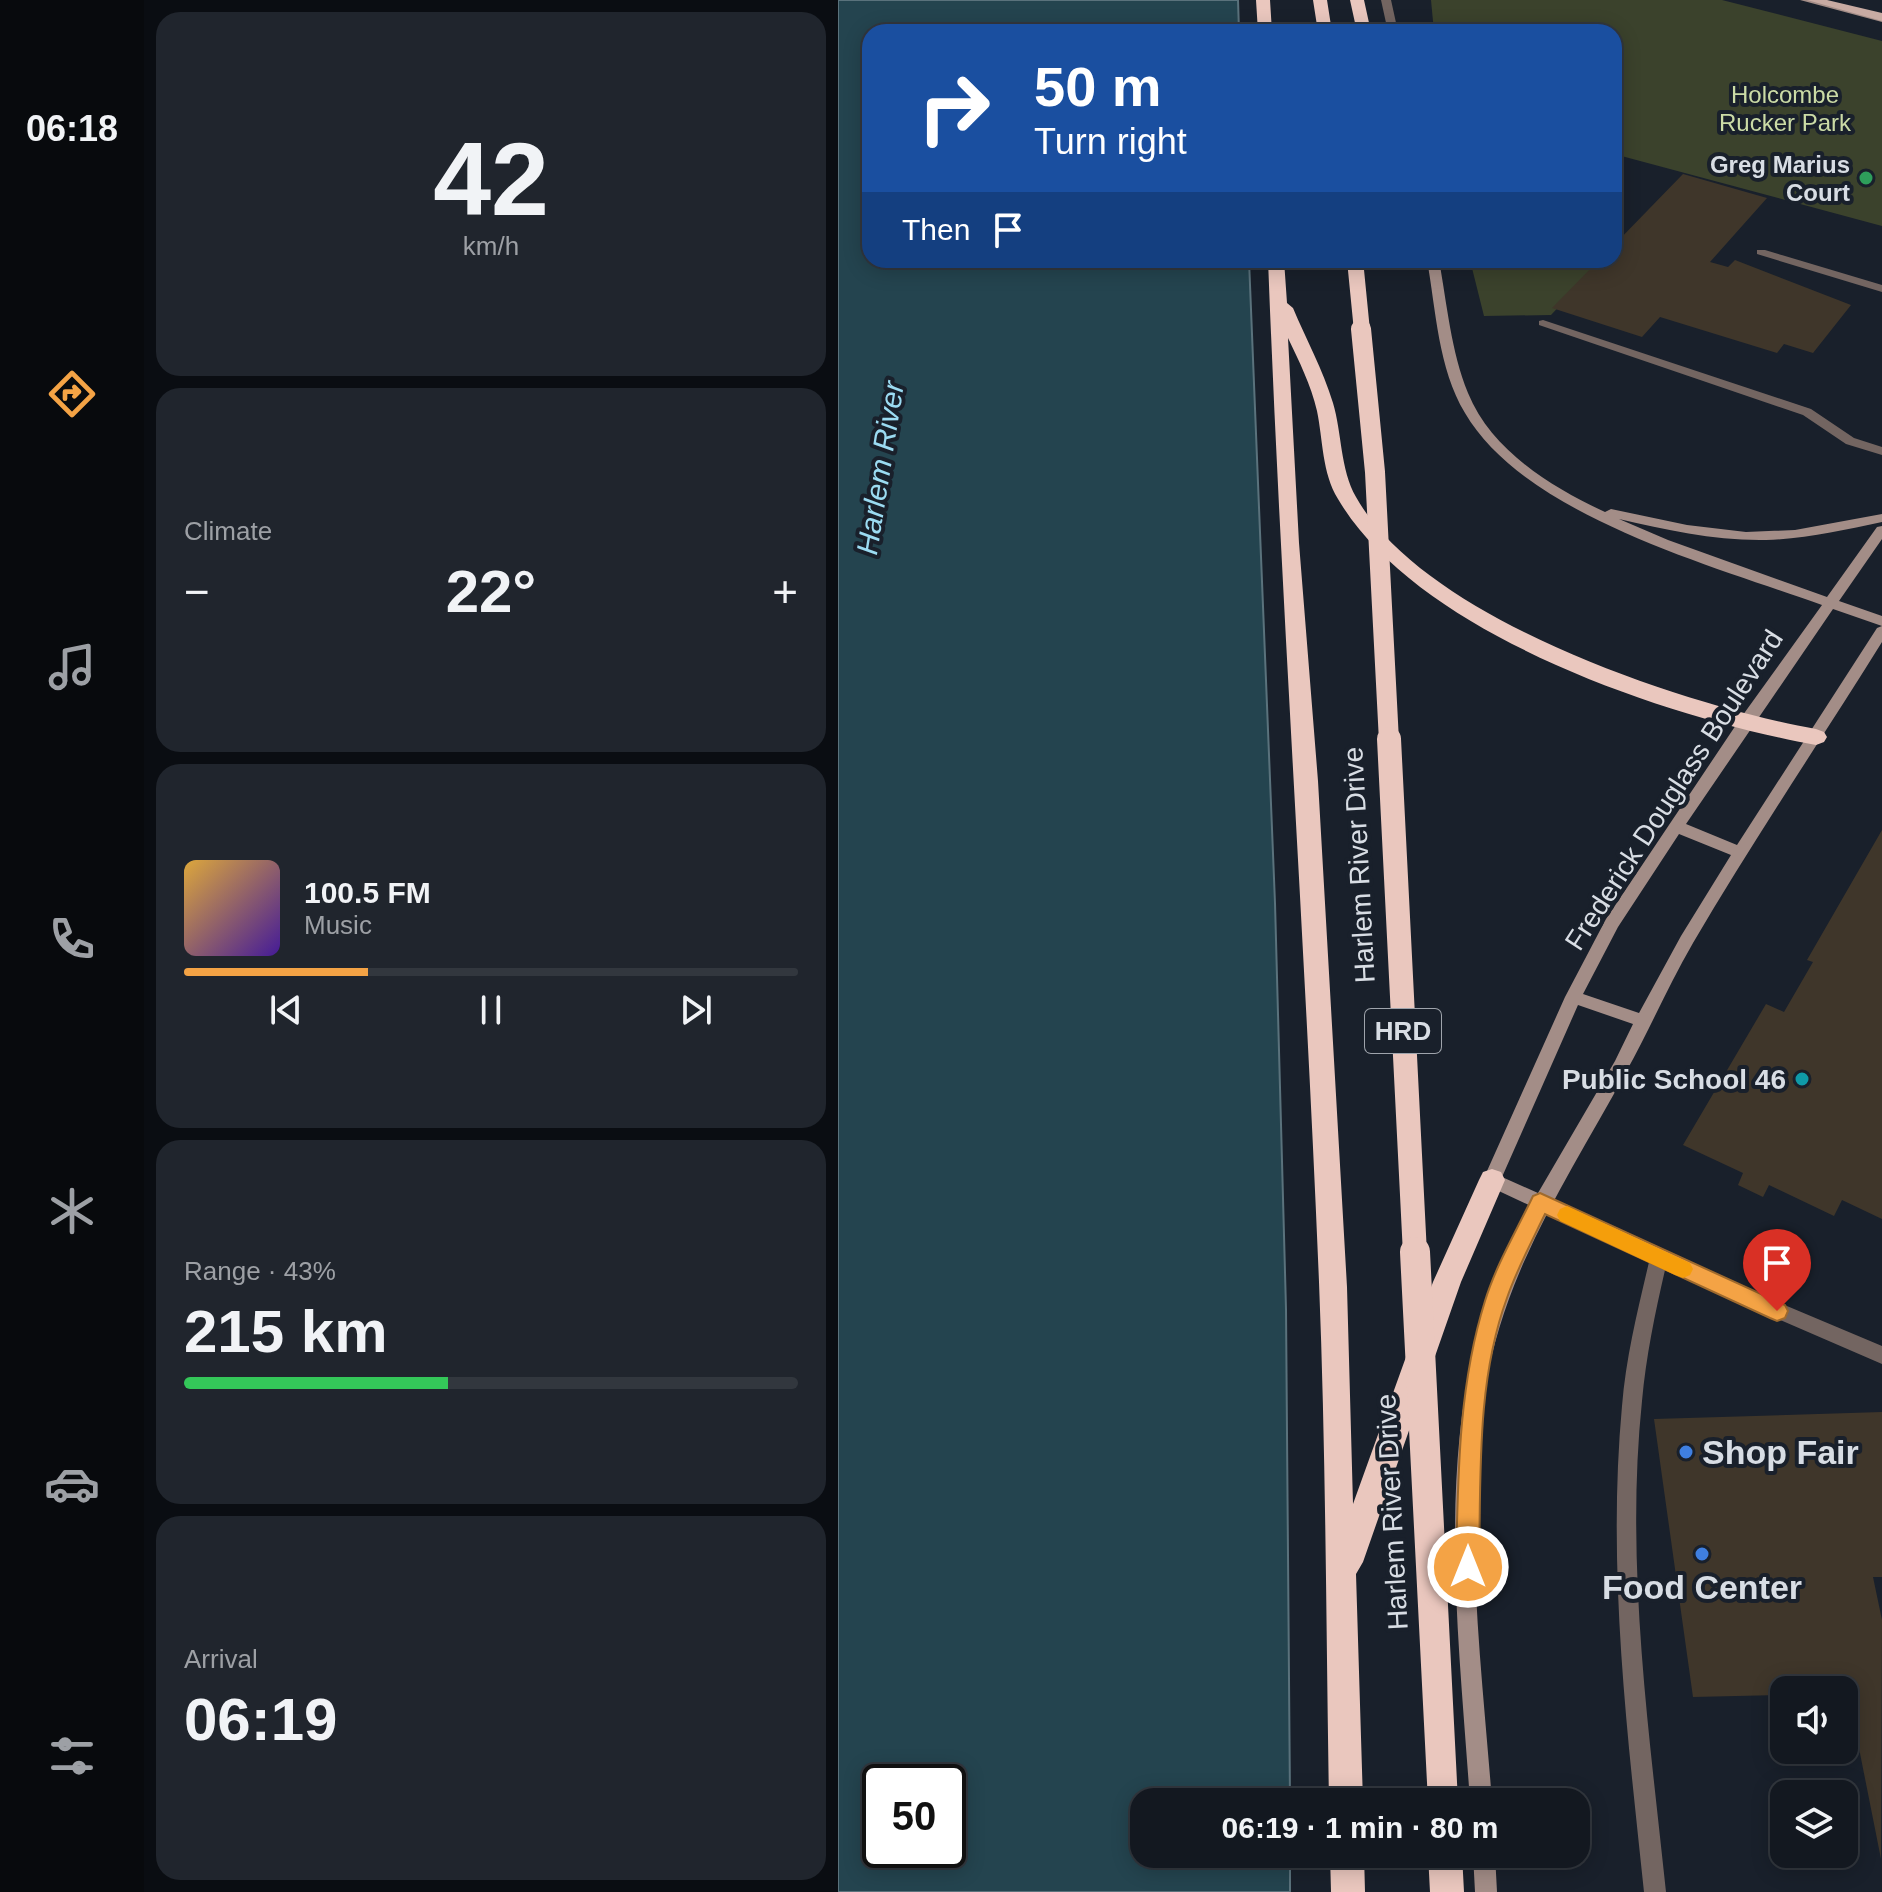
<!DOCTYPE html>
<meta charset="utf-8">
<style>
:root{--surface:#131820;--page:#20252d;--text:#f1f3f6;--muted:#9da0a5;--line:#32373e;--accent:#f4a345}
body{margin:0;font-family:Arial,sans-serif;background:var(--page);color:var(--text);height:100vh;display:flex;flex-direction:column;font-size:30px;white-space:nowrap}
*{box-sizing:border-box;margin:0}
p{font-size:26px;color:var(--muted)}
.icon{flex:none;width:44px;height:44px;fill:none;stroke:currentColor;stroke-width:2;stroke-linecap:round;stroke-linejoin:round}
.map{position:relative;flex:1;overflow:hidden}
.side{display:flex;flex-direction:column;gap:12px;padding:12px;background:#0a0d12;width:694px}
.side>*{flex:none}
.hud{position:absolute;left:24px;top:24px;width:760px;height:244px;border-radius:24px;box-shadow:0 4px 20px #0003,0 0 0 2px var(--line);background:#1a4fa0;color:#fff;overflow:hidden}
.fabs{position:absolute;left:932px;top:1676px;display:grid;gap:16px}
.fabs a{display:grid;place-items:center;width:88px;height:88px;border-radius:16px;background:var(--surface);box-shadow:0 4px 20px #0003,0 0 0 2px var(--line);font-size:40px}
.speed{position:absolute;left:24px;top:1764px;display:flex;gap:16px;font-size:40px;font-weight:700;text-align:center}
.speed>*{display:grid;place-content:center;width:104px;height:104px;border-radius:50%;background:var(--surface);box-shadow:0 4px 20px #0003,0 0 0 2px var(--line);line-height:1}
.speed .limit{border:4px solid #111;border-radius:12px;background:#fff;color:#111}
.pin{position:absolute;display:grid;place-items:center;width:68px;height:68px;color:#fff;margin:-82px -34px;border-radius:50% 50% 50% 0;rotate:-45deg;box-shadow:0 0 8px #0007}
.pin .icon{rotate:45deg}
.me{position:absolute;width:88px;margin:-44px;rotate:0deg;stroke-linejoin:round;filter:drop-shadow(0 0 6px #0008)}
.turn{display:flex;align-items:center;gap:28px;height:168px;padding:0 40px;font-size:36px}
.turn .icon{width:104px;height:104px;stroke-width:2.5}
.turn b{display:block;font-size:56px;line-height:68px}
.then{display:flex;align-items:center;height:76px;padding:0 40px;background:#0003;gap:16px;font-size:30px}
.big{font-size:60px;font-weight:600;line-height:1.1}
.side .widget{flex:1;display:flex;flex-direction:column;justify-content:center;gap:12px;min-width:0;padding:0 28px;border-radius:24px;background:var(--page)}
.side .dial{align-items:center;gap:0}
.dial b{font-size:104px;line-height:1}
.song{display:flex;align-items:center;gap:24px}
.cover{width:96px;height:96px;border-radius:12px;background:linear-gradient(135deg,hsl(40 70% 55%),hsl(260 70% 35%))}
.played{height:8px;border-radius:4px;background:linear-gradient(90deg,var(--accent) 30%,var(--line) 30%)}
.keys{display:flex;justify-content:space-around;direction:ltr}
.heat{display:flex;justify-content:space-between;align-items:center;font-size:44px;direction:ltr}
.charge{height:12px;border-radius:6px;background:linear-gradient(90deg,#34c759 43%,var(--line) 0)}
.trip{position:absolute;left:292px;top:1788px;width:460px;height:80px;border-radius:24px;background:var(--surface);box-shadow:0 4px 20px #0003,0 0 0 2px var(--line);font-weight:600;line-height:80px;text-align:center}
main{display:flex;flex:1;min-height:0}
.menu{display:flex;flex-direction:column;width:144px;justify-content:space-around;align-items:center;background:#080a0d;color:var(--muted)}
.menu .icon{width:56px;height:56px}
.menu .active{color:var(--accent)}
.menu b{font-size:36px;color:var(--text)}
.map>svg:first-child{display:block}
.green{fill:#3b422c}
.water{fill:#24444f;stroke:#5a727c;stroke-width:2;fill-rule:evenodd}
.building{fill:#3f362a}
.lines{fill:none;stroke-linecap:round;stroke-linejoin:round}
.lane{fill:#736561;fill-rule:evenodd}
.street{fill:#736561;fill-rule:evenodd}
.secondary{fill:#a38d87;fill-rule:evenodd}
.primary{fill:#c8aba3;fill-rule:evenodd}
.highway{fill:#eac7be;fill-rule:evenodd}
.highway-bridge-far3{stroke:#eac7be;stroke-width:16}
.highway-bridge-far2{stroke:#eac7be;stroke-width:20}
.highway-bridge-far1{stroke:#eac7be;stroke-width:24}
.highway-bridge{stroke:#eac7be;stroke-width:30}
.route{fill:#f4a345;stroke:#9f6a2d;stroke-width:2}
.slow{fill:#f59e0b}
.leisure-dot{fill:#2e9e5b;stroke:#19202b;stroke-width:3}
.culture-dot{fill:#0f9aa8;stroke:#19202b;stroke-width:3}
.shop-dot{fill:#3f7fe0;stroke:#19202b;stroke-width:3}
.labels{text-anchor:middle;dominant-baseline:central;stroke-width:8;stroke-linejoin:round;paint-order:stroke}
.far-park-label{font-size:24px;fill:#cbdba6;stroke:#19202b}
.far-poi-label{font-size:24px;font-weight:bold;fill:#d8dde4;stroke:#19202b;text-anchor:end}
.shield{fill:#19202b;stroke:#9fa4ac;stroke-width:2}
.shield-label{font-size:26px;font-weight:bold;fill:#d8dde4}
.street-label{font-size:28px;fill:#d8dde4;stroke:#19202b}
.poi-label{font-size:28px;font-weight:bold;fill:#d8dde4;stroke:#19202b;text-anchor:end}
.water-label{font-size:30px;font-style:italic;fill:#9bdbf2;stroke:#19202b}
.near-poi-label{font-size:34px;font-weight:bold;fill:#d8dde4;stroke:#19202b;text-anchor:start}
</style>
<main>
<nav class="menu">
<b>06:18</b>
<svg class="icon active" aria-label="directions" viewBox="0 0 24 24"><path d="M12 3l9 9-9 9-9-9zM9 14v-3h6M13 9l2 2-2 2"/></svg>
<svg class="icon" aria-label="music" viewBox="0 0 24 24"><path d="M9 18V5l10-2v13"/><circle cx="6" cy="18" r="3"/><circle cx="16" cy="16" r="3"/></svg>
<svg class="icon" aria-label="phone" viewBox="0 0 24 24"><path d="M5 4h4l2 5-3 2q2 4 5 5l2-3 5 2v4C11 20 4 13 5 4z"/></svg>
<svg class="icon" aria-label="climate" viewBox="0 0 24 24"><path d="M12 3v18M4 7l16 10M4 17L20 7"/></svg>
<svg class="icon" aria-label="car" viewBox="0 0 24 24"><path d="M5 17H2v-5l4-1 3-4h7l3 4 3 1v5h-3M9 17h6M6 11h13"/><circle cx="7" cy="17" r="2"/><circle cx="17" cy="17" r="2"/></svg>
<svg class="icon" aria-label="filters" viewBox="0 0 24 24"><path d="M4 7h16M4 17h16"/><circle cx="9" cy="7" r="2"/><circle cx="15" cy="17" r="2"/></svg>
</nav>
<section class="side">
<div class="widget dial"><b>42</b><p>km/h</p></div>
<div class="widget"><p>Climate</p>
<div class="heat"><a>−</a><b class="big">22°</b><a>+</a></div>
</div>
<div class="widget">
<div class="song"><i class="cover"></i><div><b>100.5 FM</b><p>Music</p></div></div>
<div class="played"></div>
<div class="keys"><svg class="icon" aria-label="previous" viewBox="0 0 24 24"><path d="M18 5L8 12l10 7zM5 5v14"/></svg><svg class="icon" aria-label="pause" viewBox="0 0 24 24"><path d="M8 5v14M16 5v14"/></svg><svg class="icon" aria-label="next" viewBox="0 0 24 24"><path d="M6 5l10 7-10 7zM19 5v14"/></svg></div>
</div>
<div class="widget"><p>Range · 43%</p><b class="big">215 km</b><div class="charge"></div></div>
<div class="widget"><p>Arrival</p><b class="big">06:19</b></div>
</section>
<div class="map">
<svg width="1044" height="1892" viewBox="0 0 1044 1892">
<rect width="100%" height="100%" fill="#19202b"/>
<path class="green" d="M593 0H884L1044 41V226L776 154V32H596Z
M632 260H765L713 315 646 316Z"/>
<path class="water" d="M0 0H400L401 32H32V260H411L437 903 448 1309 452 1802H306V1854H452V1892H0ZM42 1782H110V1850H42Z"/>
<path class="building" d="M935 87 962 94 951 106 924 99Z
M845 174 929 198 872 262 890 267 897 260 1013 305 975 353 946 344 939 353 822 317 804 337 714 308 761 260H776V245Z
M1044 830V1219L1004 1200 996 1216 931 1185 925 1197 900 1185 905 1173 845 1145 928 1004 946 1012 975 962 969 960Z
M1044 1412V1577H1035L1044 1620 1043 1859 1015 1718 1006 1719V1690H946V1695L855 1697 816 1419Z"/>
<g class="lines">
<path class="lane" d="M919 250H927L1044 285V292L919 254Z
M705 320 973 409 1016 438 1044 447V455L1008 444 965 415 701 325V321Z
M702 1194 894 1283 1044 1346V1364L827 1270C817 1313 808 1357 804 1401 787 1564 811 1730 828 1892H806C789 1731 769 1568 784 1406 788 1357 800 1309 811 1262L696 1207 693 1202 696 1197Z"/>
<path class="street" d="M543 0H553L560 32H550Z"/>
<path class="secondary" d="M962 0H978L1044 16V22Z
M589 260H601C609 304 613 351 630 393 653 450 713 487 767 512L773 509 849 525 908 532 957 530 1044 514V522C1006 530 967 539 928 540 878 541 829 530 781 519L830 540 989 597 1039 527 1044 526V539L1001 601 1044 616V626L995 609 848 824 899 845 1039 628 1044 626V642C981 743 915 841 855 943 830 986 812 1029 788 1072 731 1177 667 1268 647 1389 624 1525 644 1666 654 1802H632C622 1651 602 1496 636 1347 648 1298 669 1250 693 1206L648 1185 645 1180 727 997 768 919 902 719 984 605C876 566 687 516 627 413 600 368 598 310 589 260ZM841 834 893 855 843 936 801 1013 745 994 780 927ZM740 1005 795 1024 777 1061 700 1193 664 1177Z
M635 1854H657L659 1892H637Z"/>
<path class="primary" d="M969 0H989L1044 13V21Z"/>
<path class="highway" d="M418 0H432L434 32H420Z
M475 0H489L494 32H480Z
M512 0H526L533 32H519Z
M430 260H446L449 303 455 308C468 339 485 370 495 403 504 433 502 469 518 497 586 619 847 706 978 729L986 732 989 737 986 742 978 745C830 718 580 635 500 499 484 473 485 440 479 411 473 385 461 361 450 338L461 543 480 781 509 1287 515 1504 595 1282 641 1180 645 1172 654 1169 663 1172 667 1180 623 1282 525 1562 518 1574 525 1802H491C488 1629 488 1455 481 1282 467 941 443 601 430 260Z
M492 1854H526L527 1892H493Z
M590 1854H624L626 1892H592Z"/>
<path class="highway-bridge-far3" d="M517 260 524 331"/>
<path class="highway-bridge-far2" d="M523 329 537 472 551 741"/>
<path class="highway-bridge-far1" d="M551 739 577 1254"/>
<path class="highway-bridge" d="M577 1252 605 1802"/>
</g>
<path class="route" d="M702 1193 947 1305 950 1311 947 1318 939 1321 932 1318 707 1214C694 1241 679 1269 669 1298 638 1382 643 1479 641 1567L638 1575 630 1578 621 1575 618 1567C620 1478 620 1387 647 1301 658 1265 679 1230 695 1196Z"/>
<path class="slow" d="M729 1206 852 1263 855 1269 852 1275 845 1278 837 1275 722 1221 719 1215 722 1209Z"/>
<circle class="leisure-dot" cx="1028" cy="178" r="8"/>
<circle class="culture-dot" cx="964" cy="1079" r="8"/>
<g class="shop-dot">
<circle cx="848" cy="1452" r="8"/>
<circle cx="864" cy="1554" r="8"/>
</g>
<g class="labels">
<g class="far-park-label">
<text x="947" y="94">Holcombe<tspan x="947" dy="28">Rucker Park</tspan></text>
</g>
<g class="far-poi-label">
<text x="1012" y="164">Greg Marius<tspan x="1012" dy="28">Court</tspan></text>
</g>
<rect class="shield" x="527" y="1009" width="76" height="44" rx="6"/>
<g class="shield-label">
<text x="565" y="1031">HRD</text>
</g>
<g class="street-label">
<text transform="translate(836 790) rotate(-57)">Frederick Douglass Boulevard</text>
<text transform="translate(521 865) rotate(-93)">Harlem River Drive</text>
<text transform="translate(554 1512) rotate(-93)">Harlem River Drive</text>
</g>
<g class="poi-label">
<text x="948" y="1079">Public School 46</text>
</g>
<g class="water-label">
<text transform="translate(42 468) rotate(-81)">Harlem River</text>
</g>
<g class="near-poi-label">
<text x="864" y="1452">Shop Fair</text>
<text x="864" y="1587" text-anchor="middle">Food Center</text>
</g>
</g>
</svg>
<div class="fabs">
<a><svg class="icon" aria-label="sound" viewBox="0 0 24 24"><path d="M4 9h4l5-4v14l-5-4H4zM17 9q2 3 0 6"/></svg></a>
<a><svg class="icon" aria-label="layers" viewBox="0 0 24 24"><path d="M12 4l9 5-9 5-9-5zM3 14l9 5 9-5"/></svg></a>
</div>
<div class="speed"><div class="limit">50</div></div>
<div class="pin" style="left:939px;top:1311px;background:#d93025"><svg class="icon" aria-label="arrive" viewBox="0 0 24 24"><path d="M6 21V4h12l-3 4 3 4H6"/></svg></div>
<svg class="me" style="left:630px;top:1567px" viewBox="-20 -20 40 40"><circle r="17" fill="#f4a345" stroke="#fff" stroke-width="3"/><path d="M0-11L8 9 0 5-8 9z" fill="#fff"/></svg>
<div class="trip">06:19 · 1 min · 80 m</div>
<div class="hud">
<div class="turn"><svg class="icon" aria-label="right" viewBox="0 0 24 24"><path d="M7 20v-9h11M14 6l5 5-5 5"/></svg><div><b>50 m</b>Turn right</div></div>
<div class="then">Then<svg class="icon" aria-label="arrive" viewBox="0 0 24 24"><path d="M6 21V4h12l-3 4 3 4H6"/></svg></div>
</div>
</div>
</main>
